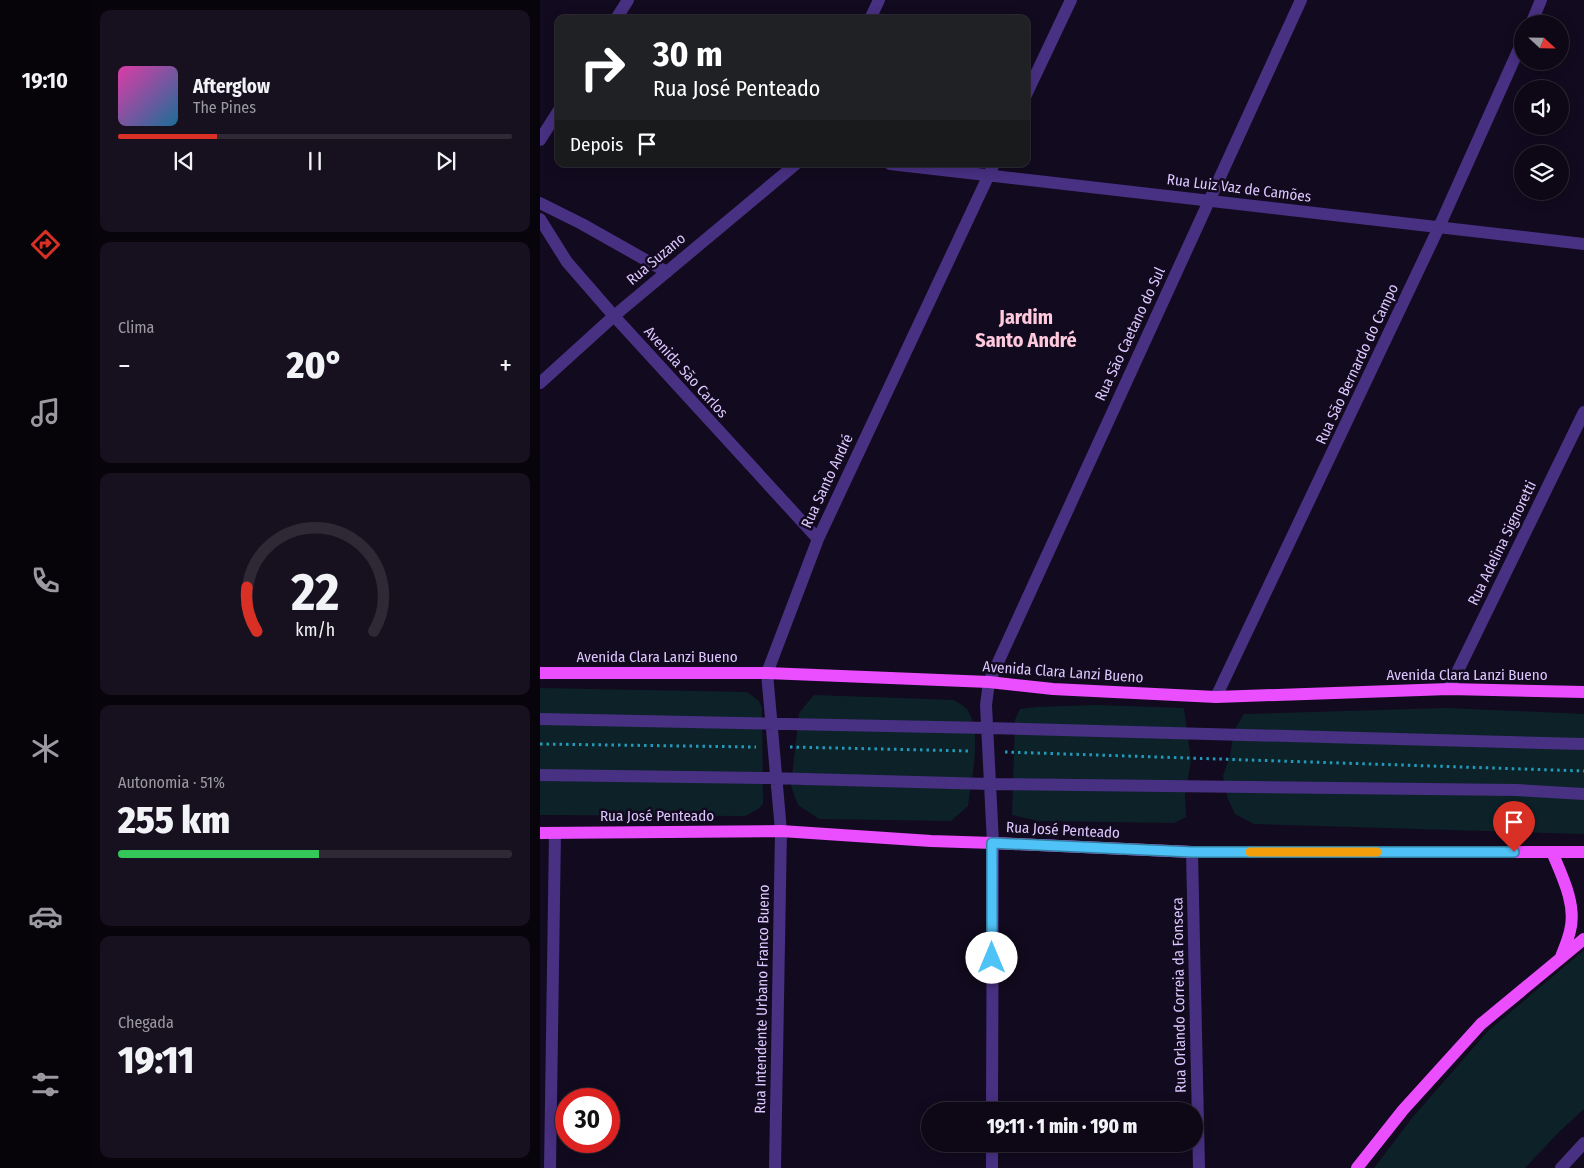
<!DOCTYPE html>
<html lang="pt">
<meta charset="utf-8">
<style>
:root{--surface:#0e0816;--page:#17111f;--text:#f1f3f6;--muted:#9b9aa1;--line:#2e2935;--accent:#d93025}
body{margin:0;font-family:"Fira Sans Condensed",sans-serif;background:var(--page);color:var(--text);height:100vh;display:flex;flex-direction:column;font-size:19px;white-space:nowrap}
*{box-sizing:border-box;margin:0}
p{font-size:16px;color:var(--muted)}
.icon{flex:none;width:28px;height:28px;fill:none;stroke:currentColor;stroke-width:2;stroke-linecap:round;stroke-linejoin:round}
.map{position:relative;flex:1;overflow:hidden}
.panel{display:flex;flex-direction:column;gap:10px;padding:10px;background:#08040c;width:450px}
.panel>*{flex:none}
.guide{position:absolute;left:15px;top:15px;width:475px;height:152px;border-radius:10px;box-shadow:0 2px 12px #0003,0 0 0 1px var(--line);background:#202124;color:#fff;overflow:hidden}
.needle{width:32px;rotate:112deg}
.tools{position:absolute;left:974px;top:15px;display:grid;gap:10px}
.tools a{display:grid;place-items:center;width:55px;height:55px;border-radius:50%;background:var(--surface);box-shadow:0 2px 12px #0003,0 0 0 1px var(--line);font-size:25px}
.speed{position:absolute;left:15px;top:1088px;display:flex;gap:10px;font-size:25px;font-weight:700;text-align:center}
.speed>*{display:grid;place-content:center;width:65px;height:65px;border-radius:50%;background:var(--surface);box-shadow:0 2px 12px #0003,0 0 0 1px var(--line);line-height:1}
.speed .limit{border:8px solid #d22;background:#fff;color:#111}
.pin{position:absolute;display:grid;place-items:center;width:42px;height:42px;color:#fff;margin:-51px -21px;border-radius:50% 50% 50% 0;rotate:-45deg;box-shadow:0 0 5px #0007}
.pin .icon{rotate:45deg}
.me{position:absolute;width:55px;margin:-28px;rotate:0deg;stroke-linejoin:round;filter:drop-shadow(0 0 4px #0008)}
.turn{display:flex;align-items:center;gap:18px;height:105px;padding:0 15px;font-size:22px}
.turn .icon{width:65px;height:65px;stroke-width:2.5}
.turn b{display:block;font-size:35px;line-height:42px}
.then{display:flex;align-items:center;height:48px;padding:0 15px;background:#0003;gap:10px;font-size:19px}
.big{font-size:38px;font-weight:800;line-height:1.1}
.panel .widget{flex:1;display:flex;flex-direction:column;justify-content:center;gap:8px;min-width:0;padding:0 18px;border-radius:10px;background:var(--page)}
.panel .dial{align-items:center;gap:0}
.dial svg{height:130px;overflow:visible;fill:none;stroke:var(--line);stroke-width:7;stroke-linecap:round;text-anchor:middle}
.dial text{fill:var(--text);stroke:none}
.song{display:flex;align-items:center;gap:15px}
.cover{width:60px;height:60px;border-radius:8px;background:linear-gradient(135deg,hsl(320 70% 55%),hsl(200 70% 35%))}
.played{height:5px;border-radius:2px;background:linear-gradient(90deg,var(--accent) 25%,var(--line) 25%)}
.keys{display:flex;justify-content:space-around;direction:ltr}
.heat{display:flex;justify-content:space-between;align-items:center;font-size:28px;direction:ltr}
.charge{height:8px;border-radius:4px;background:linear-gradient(90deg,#34c759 51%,var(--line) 0)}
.trip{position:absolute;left:381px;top:1102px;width:282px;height:50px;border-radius:25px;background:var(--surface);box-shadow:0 2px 12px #0003,0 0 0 1px var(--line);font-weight:800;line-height:50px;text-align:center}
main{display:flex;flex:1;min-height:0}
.dock{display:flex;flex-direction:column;width:90px;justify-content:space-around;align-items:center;background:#060309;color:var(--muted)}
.dock .icon{width:35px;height:35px}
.dock .active{color:var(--accent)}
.dock b{font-size:22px;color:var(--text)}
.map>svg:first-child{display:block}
.green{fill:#0c2228}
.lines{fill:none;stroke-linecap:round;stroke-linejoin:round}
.path{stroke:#219bb9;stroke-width:3;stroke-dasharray:2.5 4;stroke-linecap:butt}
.minor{stroke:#483082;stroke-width:12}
.major{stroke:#eb4eff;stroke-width:12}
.route-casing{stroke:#337fa1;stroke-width:12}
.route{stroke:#4fc3f7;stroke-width:9}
.slow{stroke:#f59e0b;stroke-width:9}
.labels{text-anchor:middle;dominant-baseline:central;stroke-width:5;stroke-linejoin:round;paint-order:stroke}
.street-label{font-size:15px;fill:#dcc7ff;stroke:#120a1e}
.district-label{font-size:20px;font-weight:bold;fill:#ffc9dd;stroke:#120a1e}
</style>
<main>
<nav class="dock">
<b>19:10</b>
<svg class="icon active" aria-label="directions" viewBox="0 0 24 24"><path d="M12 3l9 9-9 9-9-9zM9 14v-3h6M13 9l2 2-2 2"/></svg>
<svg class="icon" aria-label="music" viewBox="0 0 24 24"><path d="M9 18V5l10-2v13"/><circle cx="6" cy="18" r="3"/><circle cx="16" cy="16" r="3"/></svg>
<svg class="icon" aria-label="phone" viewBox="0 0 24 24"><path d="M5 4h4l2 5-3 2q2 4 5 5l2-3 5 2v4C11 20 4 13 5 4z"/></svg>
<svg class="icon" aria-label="climate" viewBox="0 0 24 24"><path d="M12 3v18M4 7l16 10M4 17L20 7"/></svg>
<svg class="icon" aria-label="car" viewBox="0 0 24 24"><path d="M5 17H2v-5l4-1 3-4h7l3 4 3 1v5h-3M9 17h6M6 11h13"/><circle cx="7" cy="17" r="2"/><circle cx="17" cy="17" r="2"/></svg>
<svg class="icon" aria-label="filters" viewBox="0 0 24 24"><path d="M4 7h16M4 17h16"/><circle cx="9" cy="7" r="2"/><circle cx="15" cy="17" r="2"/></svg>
</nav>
<section class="panel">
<div class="widget">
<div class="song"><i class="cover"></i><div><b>Afterglow</b><p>The Pines</p></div></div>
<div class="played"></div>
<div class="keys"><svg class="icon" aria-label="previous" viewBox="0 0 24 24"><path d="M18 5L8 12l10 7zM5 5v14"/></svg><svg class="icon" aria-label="pause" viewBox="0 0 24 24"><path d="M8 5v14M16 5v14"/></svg><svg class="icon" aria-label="next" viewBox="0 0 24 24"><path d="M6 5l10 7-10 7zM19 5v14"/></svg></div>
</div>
<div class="widget"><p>Clima</p>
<div class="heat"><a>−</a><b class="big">20°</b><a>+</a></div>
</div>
<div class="widget dial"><svg viewBox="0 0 100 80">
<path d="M14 69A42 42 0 1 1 86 69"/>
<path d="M14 69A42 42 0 0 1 8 42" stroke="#d93025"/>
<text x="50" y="56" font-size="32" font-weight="700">22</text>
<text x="50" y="72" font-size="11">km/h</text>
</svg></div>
<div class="widget"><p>Autonomia · 51%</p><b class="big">255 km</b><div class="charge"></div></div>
<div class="widget"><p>Chegada</p><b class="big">19:11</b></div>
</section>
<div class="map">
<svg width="1044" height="1168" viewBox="0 0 1044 1168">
<rect width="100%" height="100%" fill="#120a1e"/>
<path class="green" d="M0 688 207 692 219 701 222 708 223 804 218 809 205 816 0 815Z
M274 695 414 700C418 703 424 706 427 709 443 734 431 779 428 806L411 821 279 819 258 805 251 786 259 713Z
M556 705 644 708 651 761 645 795 646 817 634 823 499 821 472 815 475 720 480 709 497 707Z
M907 708 1044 714V834L714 824 695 814 688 799 683 776 690 756 694 731 704 714Z
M1044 950V1109L1019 1132 985 1168H834L872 1118 948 1031Z"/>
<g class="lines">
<path class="path" d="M0 744 216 747
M250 747 431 751
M465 752 1044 771"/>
<path class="minor" d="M76 19 88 0
M330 19 339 0
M991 24 1001 0
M486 95 531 0
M0 140 19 110
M350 164 1044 244
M0 203 42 224 127 272
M0 219 27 262 74 316 278 539
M0 383 74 316 256 164
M909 689 1044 412
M676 697 899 227 982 42
M0 719 447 728 1044 744
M0 775 228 778 450 784 976 790 1044 794
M652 852 659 1168
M452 1111 453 843 446 705 449 682 761 0
M10 1168 15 833
M235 1168 241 831 227 673 278 539 454 164
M452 1168V1144
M1021 1168 1044 1143"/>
<path class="major" d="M0 673H227L449 682 513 689 676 697 909 689 1044 692
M0 833 241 831 391 841 453 843 652 852H1044
M1012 852C1022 876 1037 905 1030 931 1028 940 1024 949 1021 957
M817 1168 863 1110 941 1024 1044 939"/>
</g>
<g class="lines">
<g class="route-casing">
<path id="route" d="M452 958V843L652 852H974"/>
</g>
<use href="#route" class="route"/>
<path class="slow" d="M710 852H837"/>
</g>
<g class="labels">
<g class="street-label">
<text transform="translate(699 188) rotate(7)">Rua Luiz Vaz de Camões</text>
<text transform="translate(116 259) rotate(-40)">Rua Suzano</text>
<text transform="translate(590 334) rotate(-65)">Rua São Caetano do Sul</text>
<text transform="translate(817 364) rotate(-65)">Rua São Bernardo do Campo</text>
<text transform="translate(146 372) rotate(48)">Avenida São Carlos</text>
<text transform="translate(287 481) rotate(-65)">Rua Santo André</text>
<text transform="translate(962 543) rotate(-64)">Rua Adelina Signoretti</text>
<text x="117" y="657">Avenida Clara Lanzi Bueno</text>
<text transform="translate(523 672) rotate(4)">Avenida Clara Lanzi Bueno</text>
<text x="927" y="675">Avenida Clara Lanzi Bueno</text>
<text x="117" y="816">Rua José Penteado</text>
<text transform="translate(523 830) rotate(3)">Rua José Penteado</text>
<text transform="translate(639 995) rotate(-91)">Rua Orlando Correia da Fonseca</text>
<text transform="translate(222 999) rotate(-89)">Rua Intendente Urbano Franco Bueno</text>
</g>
<g class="district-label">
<text x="486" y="317">Jardim<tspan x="486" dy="23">Santo André</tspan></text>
</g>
</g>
</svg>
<div class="tools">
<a><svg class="needle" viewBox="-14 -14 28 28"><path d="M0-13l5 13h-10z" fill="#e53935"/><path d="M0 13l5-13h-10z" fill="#9b9aa1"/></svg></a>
<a><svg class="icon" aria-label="sound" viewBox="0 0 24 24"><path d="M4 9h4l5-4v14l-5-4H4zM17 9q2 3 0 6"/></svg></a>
<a><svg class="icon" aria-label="layers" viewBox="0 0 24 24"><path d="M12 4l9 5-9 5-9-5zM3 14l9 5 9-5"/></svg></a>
</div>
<div class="speed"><div class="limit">30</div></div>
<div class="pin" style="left:974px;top:852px;background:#d93025"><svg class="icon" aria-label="arrive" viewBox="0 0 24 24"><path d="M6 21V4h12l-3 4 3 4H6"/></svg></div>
<svg class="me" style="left:452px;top:958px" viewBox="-20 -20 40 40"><circle r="19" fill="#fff"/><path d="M0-13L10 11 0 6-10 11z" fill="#4fc3f7"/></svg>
<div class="trip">19:11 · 1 min · 190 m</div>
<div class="guide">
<div class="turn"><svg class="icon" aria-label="right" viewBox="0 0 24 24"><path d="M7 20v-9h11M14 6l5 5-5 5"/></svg><div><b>30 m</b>Rua José Penteado</div></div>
<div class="then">Depois<svg class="icon" aria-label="arrive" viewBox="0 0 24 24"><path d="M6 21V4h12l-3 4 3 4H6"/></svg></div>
</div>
</div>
</main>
